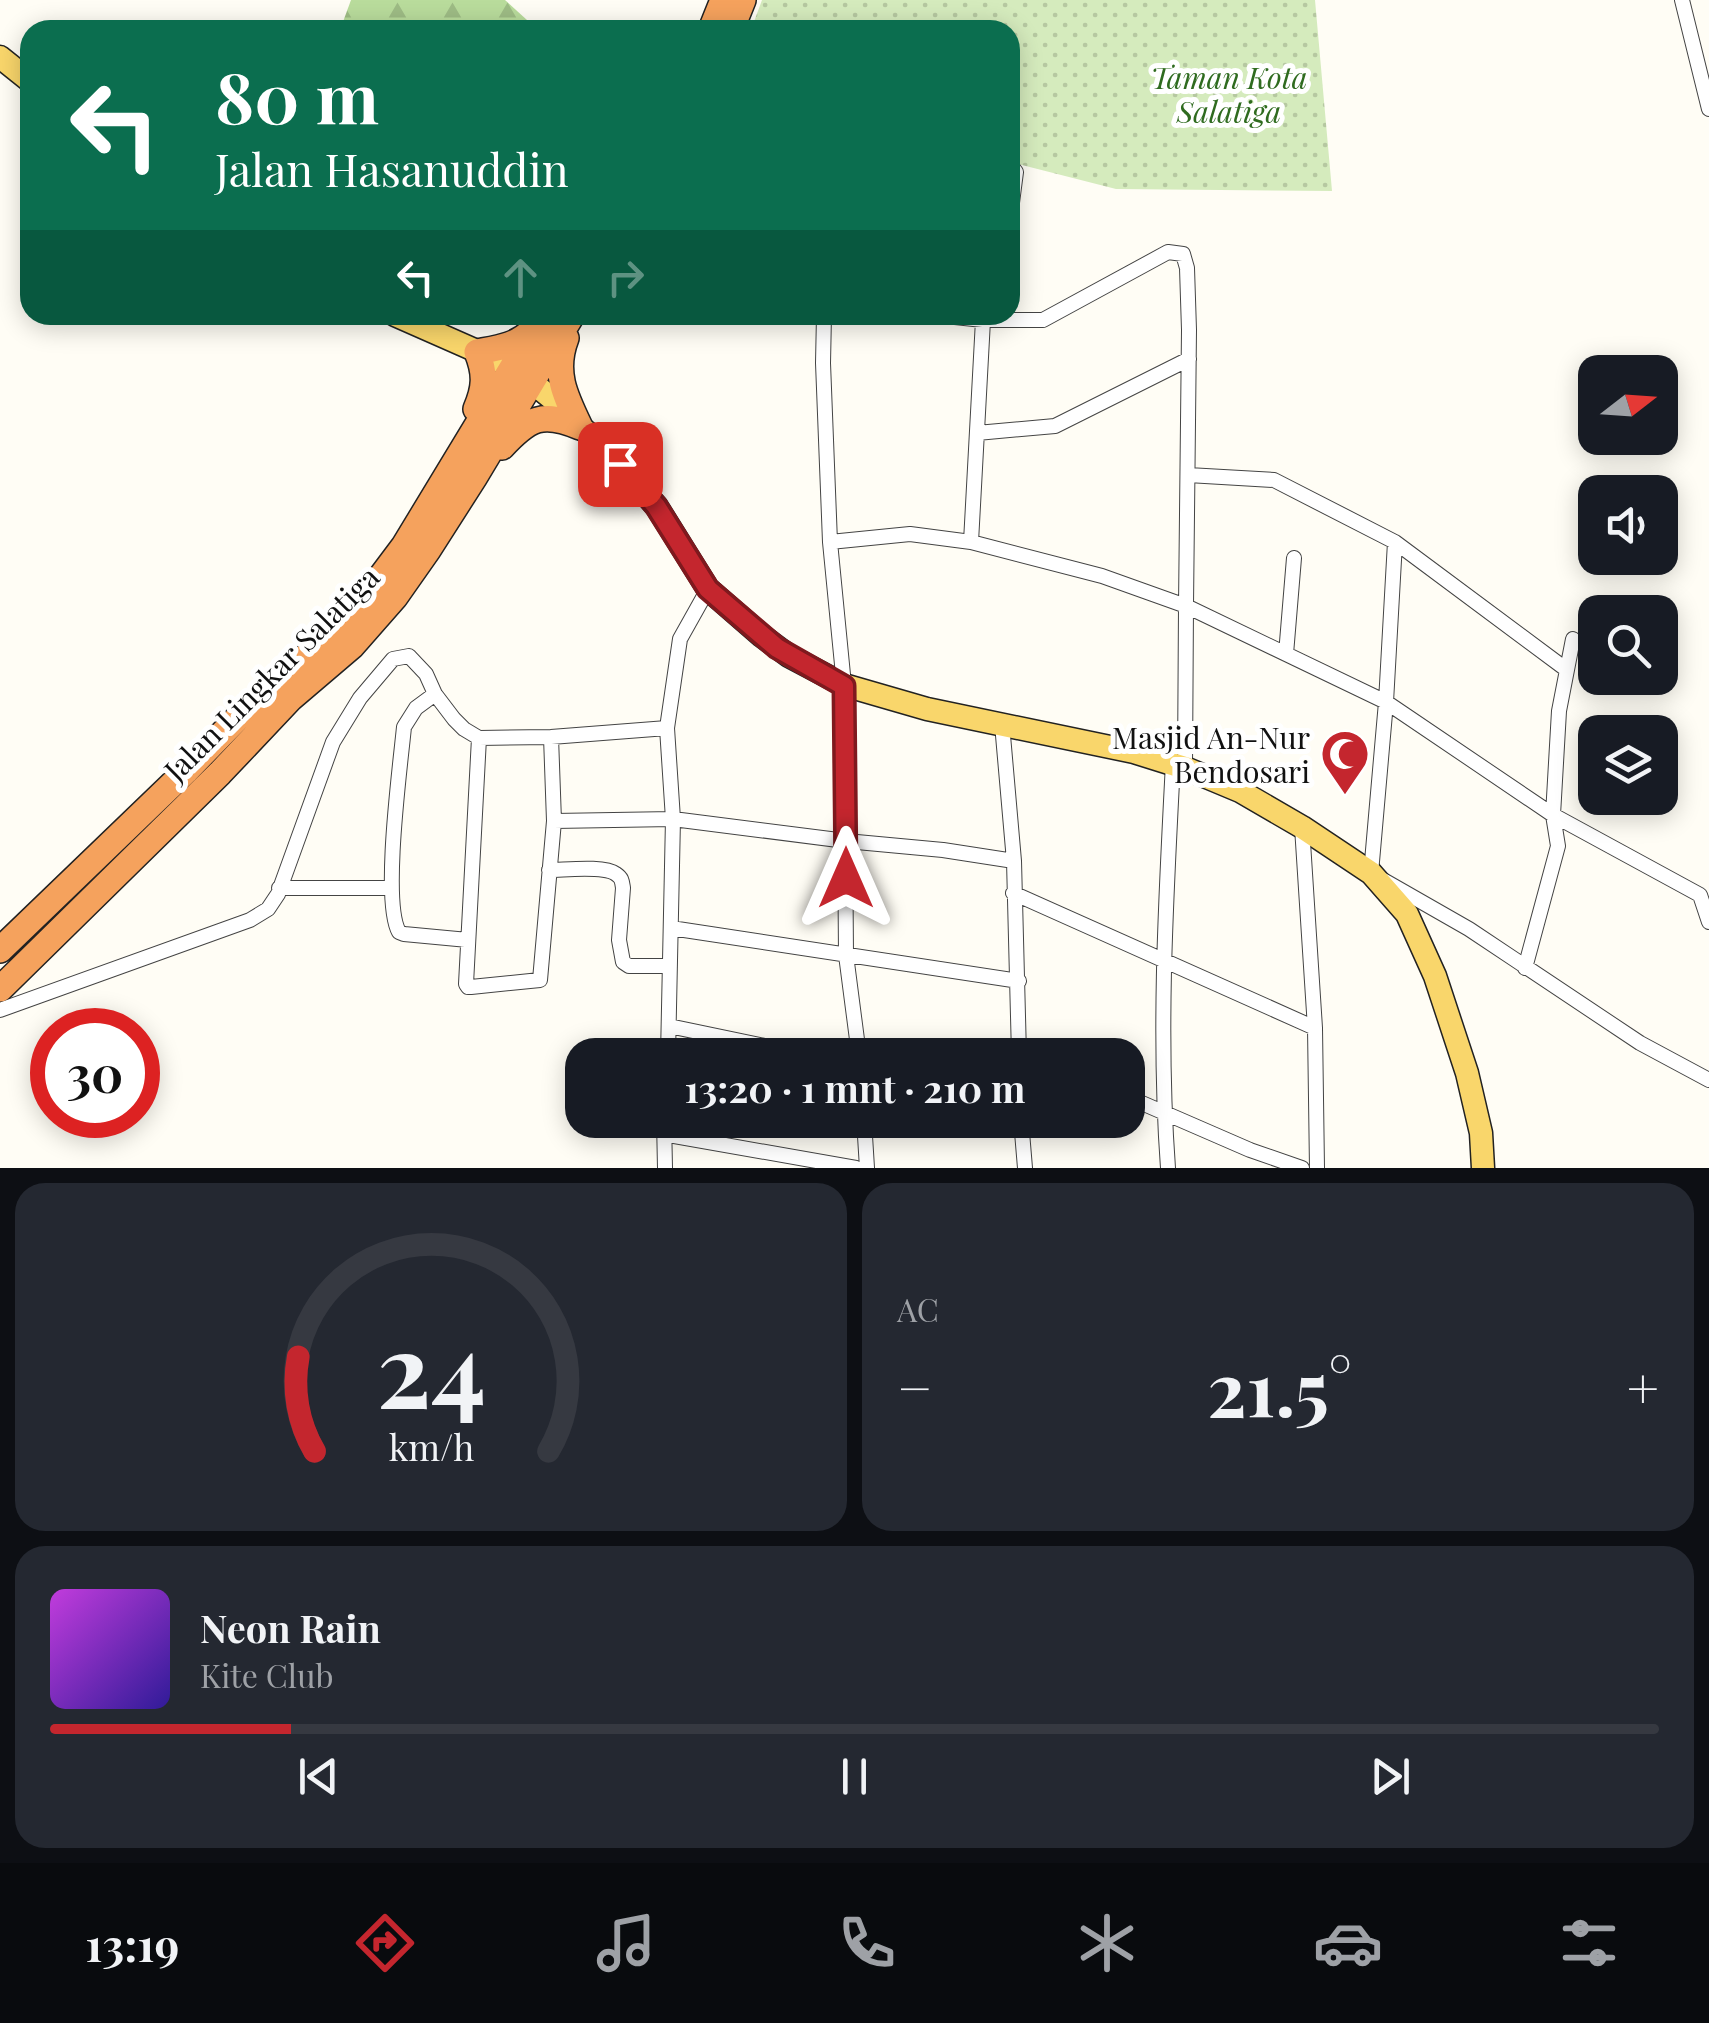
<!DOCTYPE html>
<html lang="id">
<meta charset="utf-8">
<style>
:root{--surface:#171b24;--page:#242831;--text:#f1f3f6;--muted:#9ea1a6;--line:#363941;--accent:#c4262e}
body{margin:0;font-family:"Playfair Display",serif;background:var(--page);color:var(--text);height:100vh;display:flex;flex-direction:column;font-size:38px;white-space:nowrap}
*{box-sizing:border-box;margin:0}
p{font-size:32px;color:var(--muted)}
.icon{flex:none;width:55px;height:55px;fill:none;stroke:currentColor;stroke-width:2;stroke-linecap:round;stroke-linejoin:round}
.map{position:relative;height:1168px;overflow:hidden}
.side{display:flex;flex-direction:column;gap:15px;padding:15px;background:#0d0f14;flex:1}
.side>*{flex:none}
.guide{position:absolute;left:20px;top:20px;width:1000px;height:305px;border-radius:30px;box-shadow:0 5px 25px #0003;background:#0b6e4f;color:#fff;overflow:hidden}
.needle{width:65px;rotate:73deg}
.controls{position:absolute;left:1578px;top:355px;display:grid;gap:20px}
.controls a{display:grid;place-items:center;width:100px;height:100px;border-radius:20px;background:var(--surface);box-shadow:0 5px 25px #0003;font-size:50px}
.speed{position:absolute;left:30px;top:1008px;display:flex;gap:20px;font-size:50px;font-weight:700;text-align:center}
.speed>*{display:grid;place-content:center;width:130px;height:130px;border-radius:50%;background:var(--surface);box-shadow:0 5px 25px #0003;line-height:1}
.speed .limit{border:15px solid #d22;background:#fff;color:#111}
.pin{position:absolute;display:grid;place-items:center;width:85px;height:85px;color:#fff;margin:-42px;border-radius:20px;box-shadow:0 5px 15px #0006}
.me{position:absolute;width:110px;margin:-55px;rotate:0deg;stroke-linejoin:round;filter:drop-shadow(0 0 8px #0008)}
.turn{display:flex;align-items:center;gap:35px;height:210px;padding:0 30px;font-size:45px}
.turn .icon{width:130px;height:130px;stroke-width:2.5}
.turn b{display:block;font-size:70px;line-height:85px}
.lanes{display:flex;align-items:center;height:95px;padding:0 30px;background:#0003;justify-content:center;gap:50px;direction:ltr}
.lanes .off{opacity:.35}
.big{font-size:75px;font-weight:700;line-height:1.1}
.side .card{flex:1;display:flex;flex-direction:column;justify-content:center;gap:15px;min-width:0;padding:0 35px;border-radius:30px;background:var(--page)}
.side .dial{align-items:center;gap:0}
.dial svg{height:260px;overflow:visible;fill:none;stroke:var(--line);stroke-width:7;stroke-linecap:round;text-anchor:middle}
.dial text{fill:var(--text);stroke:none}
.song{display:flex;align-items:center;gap:30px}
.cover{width:120px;height:120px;border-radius:15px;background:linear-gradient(135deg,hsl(290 70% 55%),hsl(250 70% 35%))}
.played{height:10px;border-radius:5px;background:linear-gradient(90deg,var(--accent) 15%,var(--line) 15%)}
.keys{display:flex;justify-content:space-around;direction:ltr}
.heat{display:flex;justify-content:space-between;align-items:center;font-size:55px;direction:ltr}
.side .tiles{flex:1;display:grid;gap:15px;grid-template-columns:1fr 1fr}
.card:last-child{grid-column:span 2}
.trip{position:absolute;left:565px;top:1038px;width:580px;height:100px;border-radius:30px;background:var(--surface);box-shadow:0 5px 25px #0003;font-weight:700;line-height:100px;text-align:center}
.menu{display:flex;height:160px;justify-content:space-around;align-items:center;background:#090b0e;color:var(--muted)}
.menu .icon{width:70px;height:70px}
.menu .on{color:var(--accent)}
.menu b{font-size:45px;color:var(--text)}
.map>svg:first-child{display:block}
.forest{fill:url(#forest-firs)}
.park{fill:url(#park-dots)}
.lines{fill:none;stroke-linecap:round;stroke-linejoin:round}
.street-casing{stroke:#444;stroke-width:16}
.primary-casing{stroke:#222;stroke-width:25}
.highway-casing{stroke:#222;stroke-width:28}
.street{stroke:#fff;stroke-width:14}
.primary{stroke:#f9d66b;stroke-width:22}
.highway{stroke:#f5a25d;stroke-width:25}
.route-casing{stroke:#7f191e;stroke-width:25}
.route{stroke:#c4262e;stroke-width:18}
.labels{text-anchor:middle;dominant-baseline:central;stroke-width:10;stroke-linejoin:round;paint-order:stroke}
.park-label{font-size:30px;font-style:italic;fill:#2f6b1f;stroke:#fff}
.street-label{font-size:30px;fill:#111;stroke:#fff}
.poi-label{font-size:30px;fill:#111;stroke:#fff;text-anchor:end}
</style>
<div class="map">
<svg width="1709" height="1168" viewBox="0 0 1709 1168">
<defs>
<pattern id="forest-firs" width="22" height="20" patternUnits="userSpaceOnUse" patternTransform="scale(2.5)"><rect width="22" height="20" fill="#b9dc9c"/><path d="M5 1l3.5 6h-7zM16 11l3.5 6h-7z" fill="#9ebc85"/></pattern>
<pattern id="park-dots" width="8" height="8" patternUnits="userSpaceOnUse" patternTransform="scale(2.5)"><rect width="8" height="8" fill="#d5ebbd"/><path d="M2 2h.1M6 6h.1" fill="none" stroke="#b6c8a1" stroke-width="1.8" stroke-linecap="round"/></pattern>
</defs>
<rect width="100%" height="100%" fill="#fffdf5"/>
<path class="forest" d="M351 0H505L538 30H340Z"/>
<path class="park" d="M762 0H1315L1332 191 1116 189 1010 162V30H751Z"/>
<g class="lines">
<g class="street-casing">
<path id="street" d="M1682 0 1709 109
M1010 164 1016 172 1010 218
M824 315 823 363 830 542 844 685 846 955 859 1055
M936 315 983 320H1043L1168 252 1183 254 1187 268 1189 330 1186 606 1386 702 1553 815 1700 895 1709 922
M977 433 1055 426 1189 359
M1188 475 1274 480 1395 542 1567 670
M830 542 910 534 971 542 1102 576 1186 606 1185 768
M971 542 983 320
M1395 542 1386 702 1371 873 1469 929 1640 1043 1709 1080
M1286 654 1294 558
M435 694 416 708 404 727C400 768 382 902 399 932L404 934 468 940
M1002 724 1014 861 1019 1055
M479 738 466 984 468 987H471L540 980 554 821 551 737
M554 821 673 819 846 841 943 850 1014 861
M1302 827 1315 1028 1317 1168
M549 870C565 870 604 865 616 874 622 878 622 881 623 888L619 940 623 962 629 966H668
M279 888H391
M1013 893 1315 1028
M671 928 1019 981
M1525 968 1558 846 1553 815 1559 711 1573 639
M0 1010 250 920 268 909 278 894 333 742 360 698 393 659 409 656 426 674 435 694 454 719 464 729 479 738 551 737 667 728
M669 1026 807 1055
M668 1055 673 819 667 728 680 639 708 589
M1128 1097 1250 1150 1302 1168
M664 1120 665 1168
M864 1120 867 1168
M1021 1120 1025 1168
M663 1134 856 1168
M1168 1168C1158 1033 1166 898 1173 763"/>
</g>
<g class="primary-casing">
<path id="primary" d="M0 57 30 81
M395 315 513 367 555 401 580 427 599 441 657 507 708 589 762 636 789 656 844 685 927 709 1134 752 1185 768 1240 791 1302 827 1371 873 1407 914 1435 976 1467 1073 1481 1133 1483 1168"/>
</g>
<g class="highway-casing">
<path id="highway" d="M711 30 723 0
M731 30 743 0
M566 338C553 372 565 396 580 427
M476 409C485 388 486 374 477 352 498 348 517 346 532 330
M502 447C529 418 542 411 580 427
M0 950 186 771 259 696 323 642 365 598 404 546 544 315
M0 989 220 773 291 698 352 646 395 597 428 550 474 478 572 315"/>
</g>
<use href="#street" class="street"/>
<use href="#primary" class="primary"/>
<use href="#highway" class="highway"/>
</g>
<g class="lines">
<g class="route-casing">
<path id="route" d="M620 464 656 506 708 589 777 648 844 686 846 878"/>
</g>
<use href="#route" class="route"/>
</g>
<defs>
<g id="mosque-pin" transform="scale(2.5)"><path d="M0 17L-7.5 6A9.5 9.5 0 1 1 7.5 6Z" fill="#c4262e" stroke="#fff"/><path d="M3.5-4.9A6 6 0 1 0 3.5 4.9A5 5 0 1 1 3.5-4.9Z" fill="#fff"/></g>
</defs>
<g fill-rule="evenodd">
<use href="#mosque-pin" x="1345" y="754"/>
</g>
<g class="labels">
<g class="park-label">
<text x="1229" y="77">Taman Kota<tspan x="1229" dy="34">Salatiga</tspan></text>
</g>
<g class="street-label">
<text transform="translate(271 673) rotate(-45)">Jalan Lingkar Salatiga</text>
</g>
<g class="poi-label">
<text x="1310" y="737">Masjid An-Nur<tspan x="1310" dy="34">Bendosari</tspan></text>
</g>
</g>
</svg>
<div class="controls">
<a><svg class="needle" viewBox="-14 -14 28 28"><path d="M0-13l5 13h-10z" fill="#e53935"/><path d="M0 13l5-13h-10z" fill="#9ea1a6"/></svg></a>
<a><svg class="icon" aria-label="sound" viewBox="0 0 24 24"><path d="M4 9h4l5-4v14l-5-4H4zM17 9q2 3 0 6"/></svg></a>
<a><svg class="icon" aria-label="search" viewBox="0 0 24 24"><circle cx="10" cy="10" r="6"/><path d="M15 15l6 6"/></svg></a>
<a><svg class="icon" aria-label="layers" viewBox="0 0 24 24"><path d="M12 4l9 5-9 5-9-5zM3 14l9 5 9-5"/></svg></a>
</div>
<div class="speed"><div class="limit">30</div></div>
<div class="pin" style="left:620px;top:464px;background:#d93025"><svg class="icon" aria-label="arrive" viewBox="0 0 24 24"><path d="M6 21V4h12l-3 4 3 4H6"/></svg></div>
<svg class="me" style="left:846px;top:878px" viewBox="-20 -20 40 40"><path d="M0-17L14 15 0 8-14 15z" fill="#c4262e" stroke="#fff" stroke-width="4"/></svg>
<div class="trip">13:20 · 1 mnt · 210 m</div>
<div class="guide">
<div class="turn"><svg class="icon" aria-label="left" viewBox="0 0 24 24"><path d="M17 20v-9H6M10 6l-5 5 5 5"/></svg><div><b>80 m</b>Jalan Hasanuddin</div></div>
<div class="lanes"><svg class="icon" aria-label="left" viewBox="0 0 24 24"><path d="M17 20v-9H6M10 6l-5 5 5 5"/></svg><svg class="icon off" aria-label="ahead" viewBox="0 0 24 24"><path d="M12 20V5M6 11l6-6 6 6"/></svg><svg class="icon off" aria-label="right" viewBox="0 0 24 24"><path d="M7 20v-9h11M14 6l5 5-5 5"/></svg></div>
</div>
</div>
<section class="side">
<div class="tiles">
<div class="card dial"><svg viewBox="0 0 100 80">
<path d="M14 69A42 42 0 1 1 86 69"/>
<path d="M14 69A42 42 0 0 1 9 40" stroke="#c4262e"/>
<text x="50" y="56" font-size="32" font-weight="700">24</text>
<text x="50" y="72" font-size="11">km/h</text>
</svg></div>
<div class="card"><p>AC</p>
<div class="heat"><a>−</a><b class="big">21.5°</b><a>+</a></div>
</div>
<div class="card">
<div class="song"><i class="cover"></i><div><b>Neon Rain</b><p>Kite Club</p></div></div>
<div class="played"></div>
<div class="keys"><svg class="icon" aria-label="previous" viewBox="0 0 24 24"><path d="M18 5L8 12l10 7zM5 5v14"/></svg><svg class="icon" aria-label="pause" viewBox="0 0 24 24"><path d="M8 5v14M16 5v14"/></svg><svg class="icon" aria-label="next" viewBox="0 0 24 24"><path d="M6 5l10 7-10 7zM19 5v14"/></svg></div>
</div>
</div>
</section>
<nav class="menu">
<b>13:19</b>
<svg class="icon on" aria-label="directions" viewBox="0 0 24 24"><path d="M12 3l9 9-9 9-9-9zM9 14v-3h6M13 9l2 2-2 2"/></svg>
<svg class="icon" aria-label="music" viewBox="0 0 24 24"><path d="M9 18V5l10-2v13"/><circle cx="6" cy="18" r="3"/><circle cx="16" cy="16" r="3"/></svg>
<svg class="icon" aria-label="phone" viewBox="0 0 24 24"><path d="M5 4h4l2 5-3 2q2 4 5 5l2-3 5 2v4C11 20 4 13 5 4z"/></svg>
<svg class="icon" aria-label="climate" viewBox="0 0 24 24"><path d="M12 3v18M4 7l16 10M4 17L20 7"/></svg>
<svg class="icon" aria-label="car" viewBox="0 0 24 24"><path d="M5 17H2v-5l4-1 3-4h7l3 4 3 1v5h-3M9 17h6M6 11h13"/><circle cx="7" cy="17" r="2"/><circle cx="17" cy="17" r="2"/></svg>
<svg class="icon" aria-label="filters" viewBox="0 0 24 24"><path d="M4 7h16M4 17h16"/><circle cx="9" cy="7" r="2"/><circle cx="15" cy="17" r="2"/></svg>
</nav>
